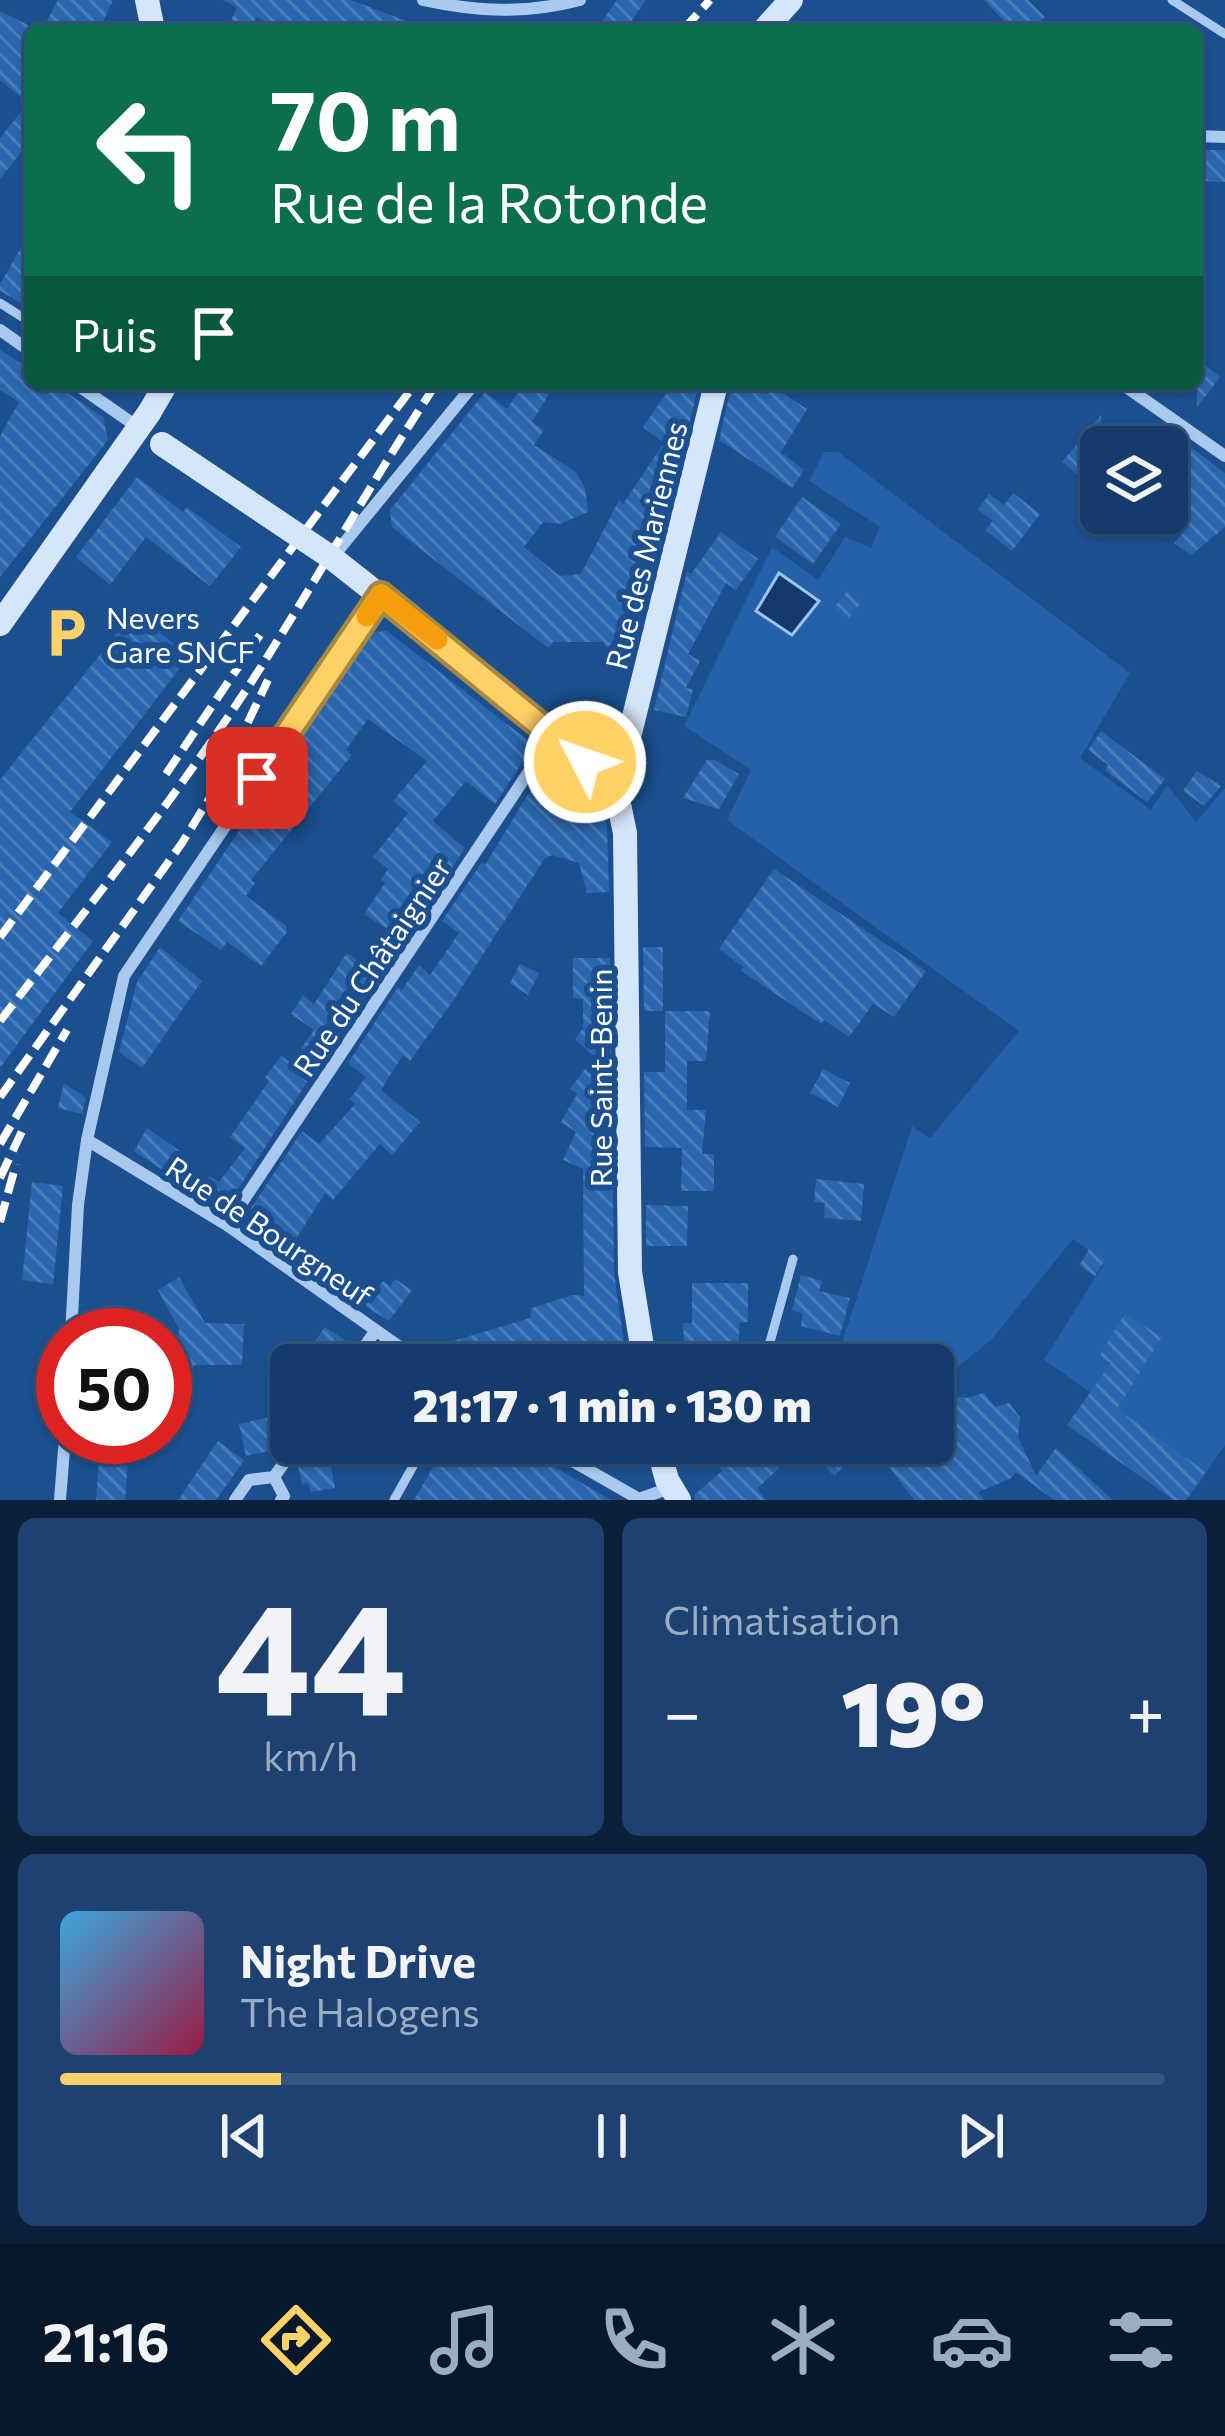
<!DOCTYPE html>
<html lang="fr">
<meta charset="utf-8">
<style>
:root{--surface:#143b6b;--page:#1d4271;--text:#f1f3f6;--muted:#9dadc1;--line:#33557e;--accent:#ffd166}
body{margin:0;font-family:Commissioner,sans-serif;background:var(--page);color:var(--text);height:100vh;display:flex;flex-direction:column;font-size:45px;white-space:nowrap}
*{box-sizing:border-box;margin:0}
p{font-size:39px;color:var(--muted)}
.icon{flex:none;width:66px;height:66px;fill:none;stroke:currentColor;stroke-width:2;stroke-linecap:round;stroke-linejoin:round}
.map{position:relative;height:1500px;overflow:hidden}
.side{display:flex;flex-direction:column;gap:18px;padding:18px;background:#0b203b;flex:1}
.side>*{flex:none}
.top-card{position:absolute;left:24px;top:24px;width:1179px;height:366px;border-radius:18px;box-shadow:0 3px 9px #0004,0 0 0 3px var(--line);background:#0b6e4f;color:#fff;overflow:hidden}
.controls{position:absolute;left:1080px;top:426px;display:grid;gap:24px}
.controls a{display:grid;place-items:center;width:108px;height:108px;border-radius:18px;background:var(--surface);box-shadow:0 3px 9px #0004,0 0 0 3px var(--line);font-size:60px}
.speed{position:absolute;left:36px;top:1308px;display:flex;gap:24px;font-size:60px;font-weight:700;text-align:center}
.speed>*{display:grid;place-content:center;width:156px;height:156px;border-radius:50%;background:var(--surface);box-shadow:0 3px 9px #0004,0 0 0 3px var(--line);line-height:1}
.speed .limit{border:18px solid #d22;background:#fff;color:#111}
.pin{position:absolute;display:grid;place-items:center;width:102px;height:102px;color:#fff;margin:-51px;border-radius:24px;box-shadow:0 6px 18px #0006}
.me{position:absolute;width:132px;margin:-66px;rotate:311deg;stroke-linejoin:round;filter:drop-shadow(0 0 9px #0008)}
.turn{display:flex;align-items:center;gap:42px;height:252px;padding:0 48px;font-size:54px}
.turn .icon{width:156px;height:156px;stroke-width:2.5}
.turn b{display:block;font-size:84px;line-height:102px}
.then{display:flex;align-items:center;height:114px;padding:0 48px;background:#0003;gap:24px;font-size:45px}
.big{font-size:90px;font-weight:800;line-height:1.1}
.side .widget{flex:1;display:flex;flex-direction:column;justify-content:center;gap:18px;min-width:0;padding:0 42px;border-radius:18px;background:var(--page)}
.side .dial{align-items:center;gap:0}
.dial b{font-size:156px;line-height:1}
.song{display:flex;align-items:center;gap:36px}
.cover{width:144px;height:144px;border-radius:18px;background:linear-gradient(135deg,hsl(200 70% 55%),hsl(340 70% 35%))}
.played{height:12px;border-radius:6px;background:linear-gradient(90deg,var(--accent) 20%,var(--line) 20%)}
.keys{display:flex;justify-content:space-around;direction:ltr}
.heat{display:flex;justify-content:space-between;align-items:center;font-size:66px;direction:ltr}
.side .tiles{flex:1;display:grid;gap:18px;grid-template-columns:1fr 1fr}
.widget:last-child{grid-column:span 2}
.trip{position:absolute;left:270px;top:1344px;width:684px;height:120px;border-radius:18px;background:var(--surface);box-shadow:0 3px 9px #0004,0 0 0 3px var(--line);font-weight:800;line-height:120px;text-align:center}
.menu{display:flex;height:192px;justify-content:space-around;align-items:center;background:#08182b;color:var(--muted)}
.menu .icon{width:84px;height:84px}
.menu .on{color:var(--accent)}
.menu b{font-size:54px;color:var(--text)}
.map>svg:first-child{display:block}
.green{fill:#2461a8}
.water{fill:#123a6d;stroke:#9cc4f0;stroke-width:3}
.building{fill:url(#building-back-hatch)}
.lines{fill:none;stroke-linecap:round;stroke-linejoin:round}
.lane{stroke:#a9c9ee;stroke-width:9}
.street{stroke:#a9c9ee;stroke-width:12}
.secondary{stroke:#d6e6fa;stroke-width:24}
.rail{stroke:#fff;stroke-width:8;stroke-dasharray:21 9;stroke-linecap:butt}
.secondary-bridge{stroke:#d6e6fa;stroke-width:24}
.route-casing{stroke:#a68842;stroke-width:30}
.route{stroke:#ffd166;stroke-width:21}
.slow{stroke:#f59e0b;stroke-width:21}
.labels{text-anchor:middle;dominant-baseline:central;stroke-width:12;stroke-linejoin:round;paint-order:stroke}
.street-label{font-size:30px;fill:#fff;stroke:#1b4f8f}
.poi-label{font-size:30px;fill:#fff;stroke:#1b4f8f;text-anchor:start}
</style>
<div class="map">
<svg width="1225" height="1500" viewBox="0 0 1225 1500">
<defs>
<pattern id="building-back-hatch" width="6" height="6" patternUnits="userSpaceOnUse" patternTransform="scale(3)"><rect width="6" height="6" fill="#2a66ad"/><path d="M-1 5l2 2M0 0l6 6M5-1l2 2" fill="none" stroke="#4a7db9"/></pattern>
</defs>
<rect width="100%" height="100%" fill="#1b4f8f"/>
<path class="green" d="M824 452H838L1130 673 1080 758 1151 810 1167 785 1196 822 1225 788V1445L1206 1472 1044 1360 1105 1262 1073 1239 992 1339 933 1387V1365H835L912 1126 930 1138 1019 1031 727 820 751 770 684 726 772 547 818 580 845 537 871 548 880 527 809 481Z"/>
<path class="water" d="M779 573 819 601 792 635 756 611Z"/>
<path class="building" d="M58 0H113L99 30H42Z
M223 0H351L425 28 282 30 256 17 250 30H227L237 7Z
M617 0H646L625 30H596Z
M984 0H1028L1045 17 1031 30H993L1003 20Z
M0 11 30 26V141L0 179V138L28 103 0 80Z
M1197 150H1225V182L1197 181Z
M30 232V308L0 291V284Z
M0 350 30 369V384H54L103 417 108 440 0 577V436L19 402 0 390Z
M1197 359 1220 377 1197 407Z
M524 384H555L532 422 544 430 534 445 576 472 585 488 588 512 560 524 543 522 524 547 560 576 581 574 619 500 623 504 664 443 643 427 673 384H699L653 571 626 631 607 648 603 642H553L548 648 392 527 390 510 485 392 507 409Z
M732 384H769L807 409 781 452 804 470 792 488 719 440Z
M1101 415V474L1091 486 1062 462Z
M1188 445 1225 473V527L1191 555 1174 543 1188 527 1169 512 1189 488 1167 471Z
M137 477 183 512 187 507 241 547 210 586 146 537 110 585 76 557Z
M1013 493 1040 514 1012 551 985 530 993 521 978 509 989 494 1004 505Z
M802 497 841 524 813 564 775 537Z
M721 532 758 559 736 590 726 583 688 654 700 661 686 688 693 689 686 717 654 710 687 571 691 574Z
M847 591 862 602 848 619 834 607Z
M134 612 189 656 70 812 112 842 58 913 93 941 0 1068V780Z
M387 631 534 745 495 804 466 781 433 821 465 848 424 910 415 904 395 934 364 914 385 883 381 880 388 869 373 857 408 813 393 801 427 761 368 719 346 750 352 755 251 880 255 883 246 896 286 926 287 932 261 966 227 942 221 950 178 921 374 632Z
M1101 731 1165 779 1147 802 1105 770 1108 765 1088 750Z
M550 758 583 783 599 803 607 827 609 892 587 893 579 863 552 855 545 858 453 1001 410 1061 403 1055 381 1090 420 1122 392 1155 380 1144 333 1200 325 1193 287 1253 254 1231 251 1208 302 1131 319 1144 355 1104 350 1099 366 1077 348 1063 398 987 402 990 419 965 430 975 459 933 442 921 482 862 485 865Z
M707 760H715L739 774 719 809 683 798Z
M1197 771 1221 786 1204 806 1183 791Z
M774 869 926 971 894 1017 873 1004 849 1037 824 1020 821 1024 741 971 743 967 719 949Z
M160 947 202 981 142 1068 119 1052 137 982Z
M643 947H663V1011H644Z
M347 953 380 976 331 1050 329 1048 233 1197 213 1204 196 1192 210 1176 219 1182 245 1148 230 1137 269 1081 265 1078 281 1056 291 1063 314 1030 291 1014 303 995 314 1004Z
M573 958H610L614 1272 627 1365H468L446 1343 530 1318 532 1308 572 1295 584 1296 583 1169 563 1160 576 1132 561 1122 577 1094 570 1089 594 1057 575 1039 583 1028V999L573 998Z
M520 964 539 973 528 995 510 983Z
M665 1011H710L706 1061H687V1110H706L702 1154H714V1191H681L682 1148 645 1147 644 1072H665Z
M823 1069 850 1083 838 1107 810 1093Z
M64 1083 86 1098 82 1114 58 1108Z
M147 1128 180 1151 167 1173 134 1151Z
M816 1179 864 1184 861 1221 824 1218 825 1203 814 1202Z
M32 1182 63 1186 53 1284 22 1280Z
M646 1205 688 1206 687 1246H646Z
M1089 1249 1105 1260 1095 1276 1079 1265Z
M801 1275 822 1281 819 1291 850 1298 840 1336 801 1326 803 1314 792 1310Z
M179 1277 205 1323 244 1324 242 1365H195L183 1384 165 1373V1362L178 1342 179 1329 158 1290Z
M395 1279 412 1290 389 1321 365 1306 383 1281 390 1286Z
M692 1283H748V1322L739 1323V1362L685 1363 683 1323H692Z
M1125 1314 1162 1337 1117 1409 1206 1472 1186 1500H1174L1067 1425 1111 1363 1099 1356Z
M325 1327 352 1345 342 1365H299Z
M291 1366V1401L273 1405 266 1371Z
M984 1393 995 1407 1009 1403 1020 1417 1018 1437 1036 1476 1056 1448 1113 1500H1054L1016 1472 1010 1479 978 1492 984 1500H914L871 1443H933V1424L938 1421 939 1406 947 1395 967 1398Z
M275 1416 282 1448 246 1456 239 1424Z
M218 1441 244 1460 224 1489 216 1500H178Z
M447 1443H513L611 1500H414Z
M729 1443H868L834 1476 804 1444 757 1489 766 1500H695L694 1495 722 1471 716 1464Z
M328 1453 335 1488 311 1492 308 1483 302 1484 297 1462Z
M99 1460 128 1463 125 1500H96Z"/>
<g class="lines">
<path class="lane" d="M1172 0 1225 34
M0 303 30 322
M755 1365 770 1342 793 1259
M668 1464 706 1443
M394 1500 426 1443"/>
<path class="street" d="M423 0C477 12 527 14 580 0
M1197 136 1225 137
M0 330 30 351
M76 384 139 428
M1122 384 1225 456
M332 558 474 384
M87 1140 227 1225 425 1365
M227 1225 554 734
M71 1335 78 1205 87 1140 124 976 381 596
M352 1365 376 1330
M541 1443 639 1499 670 1488
M274 1477 284 1496 281 1500
M60 1500 65 1437
M235 1500 249 1480 274 1477 298 1443"/>
<path class="secondary" d="M147 0 153 30
M764 30 791 0
M332 558 554 733 616 790
M0 624 149 413
M645 1365 630 1272 625 833 616 790 716 384
M657 1443 667 1480 679 1500"/>
<path class="rail" d="M683 30 710 0
M166 774 260 635
M0 937 415 384
M0 1021C86 910 175 799 252 681 315 583 372 481 436 384
M0 1097 182 843 220 781 268 680
M0 1144 67 1030
M0 1178 23 1129
M0 1222 16 1164"/>
<path class="secondary-bridge" d="M149 413 166 384
M162 444 332 558"/>
</g>
<g class="lines">
<g class="route-casing">
<path id="route" d="M257 778 381 595 585 762"/>
</g>
<use href="#route" class="route"/>
<path class="slow" d="M367 616 381 595 437 639"/>
</g>
<defs>
<g id="parking-bare" transform="scale(4.14)"><path d="M-3.5-5.5H1a3.5 3.5 0 0 1 0 7H-1V5.5H-3.5ZM-1-3.4V-.6H.8a1.4 1.4 0 0 0 0-2.8Z" fill="#ffd166" stroke="#1b4f8f" stroke-width="2.5" paint-order="stroke"/></g>
</defs>
<g fill-rule="evenodd">
<use href="#parking-bare" x="66" y="633"/>
</g>
<g class="labels">
<g class="street-label">
<text transform="translate(645 545) rotate(-76)">Rue des Mariennes</text>
<text transform="translate(371 966) rotate(-56)">Rue du Châtaignier</text>
<text transform="translate(599 1078) rotate(-90)">Rue Saint-Benin</text>
<text transform="translate(270 1230) rotate(34)">Rue de Bourgneuf</text>
</g>
<g class="poi-label">
<text x="106" y="616">Nevers<tspan x="106" dy="34">Gare SNCF</tspan></text>
</g>
</g>
</svg>
<div class="controls">
<a><svg class="icon" aria-label="layers" viewBox="0 0 24 24"><path d="M12 4l9 5-9 5-9-5zM3 14l9 5 9-5"/></svg></a>
</div>
<div class="speed"><div class="limit">50</div></div>
<div class="pin" style="left:257px;top:778px;background:#d93025"><svg class="icon" aria-label="arrive" viewBox="0 0 24 24"><path d="M6 21V4h12l-3 4 3 4H6"/></svg></div>
<svg class="me" style="left:585px;top:762px" viewBox="-20 -20 40 40"><circle r="17" fill="#ffd166" stroke="#fff" stroke-width="3"/><path d="M0-11L8 9 0 5-8 9z" fill="#fff"/></svg>
<div class="trip">21:17 · 1 min · 130 m</div>
<div class="top-card">
<div class="turn"><svg class="icon" aria-label="left" viewBox="0 0 24 24"><path d="M17 20v-9H6M10 6l-5 5 5 5"/></svg><div><b>70 m</b>Rue de la Rotonde</div></div>
<div class="then">Puis<svg class="icon" aria-label="arrive" viewBox="0 0 24 24"><path d="M6 21V4h12l-3 4 3 4H6"/></svg></div>
</div>
</div>
<section class="side">
<div class="tiles">
<div class="widget dial"><b>44</b><p>km/h</p></div>
<div class="widget"><p>Climatisation</p>
<div class="heat"><a>−</a><b class="big">19°</b><a>+</a></div>
</div>
<div class="widget">
<div class="song"><i class="cover"></i><div><b>Night Drive</b><p>The Halogens</p></div></div>
<div class="played"></div>
<div class="keys"><svg class="icon" aria-label="previous" viewBox="0 0 24 24"><path d="M18 5L8 12l10 7zM5 5v14"/></svg><svg class="icon" aria-label="pause" viewBox="0 0 24 24"><path d="M8 5v14M16 5v14"/></svg><svg class="icon" aria-label="next" viewBox="0 0 24 24"><path d="M6 5l10 7-10 7zM19 5v14"/></svg></div>
</div>
</div>
</section>
<nav class="menu">
<b>21:16</b>
<svg class="icon on" aria-label="directions" viewBox="0 0 24 24"><path d="M12 3l9 9-9 9-9-9zM9 14v-3h6M13 9l2 2-2 2"/></svg>
<svg class="icon" aria-label="music" viewBox="0 0 24 24"><path d="M9 18V5l10-2v13"/><circle cx="6" cy="18" r="3"/><circle cx="16" cy="16" r="3"/></svg>
<svg class="icon" aria-label="phone" viewBox="0 0 24 24"><path d="M5 4h4l2 5-3 2q2 4 5 5l2-3 5 2v4C11 20 4 13 5 4z"/></svg>
<svg class="icon" aria-label="climate" viewBox="0 0 24 24"><path d="M12 3v18M4 7l16 10M4 17L20 7"/></svg>
<svg class="icon" aria-label="car" viewBox="0 0 24 24"><path d="M5 17H2v-5l4-1 3-4h7l3 4 3 1v5h-3M9 17h6M6 11h13"/><circle cx="7" cy="17" r="2"/><circle cx="17" cy="17" r="2"/></svg>
<svg class="icon" aria-label="filters" viewBox="0 0 24 24"><path d="M4 7h16M4 17h16"/><circle cx="9" cy="7" r="2"/><circle cx="15" cy="17" r="2"/></svg>
</nav>
